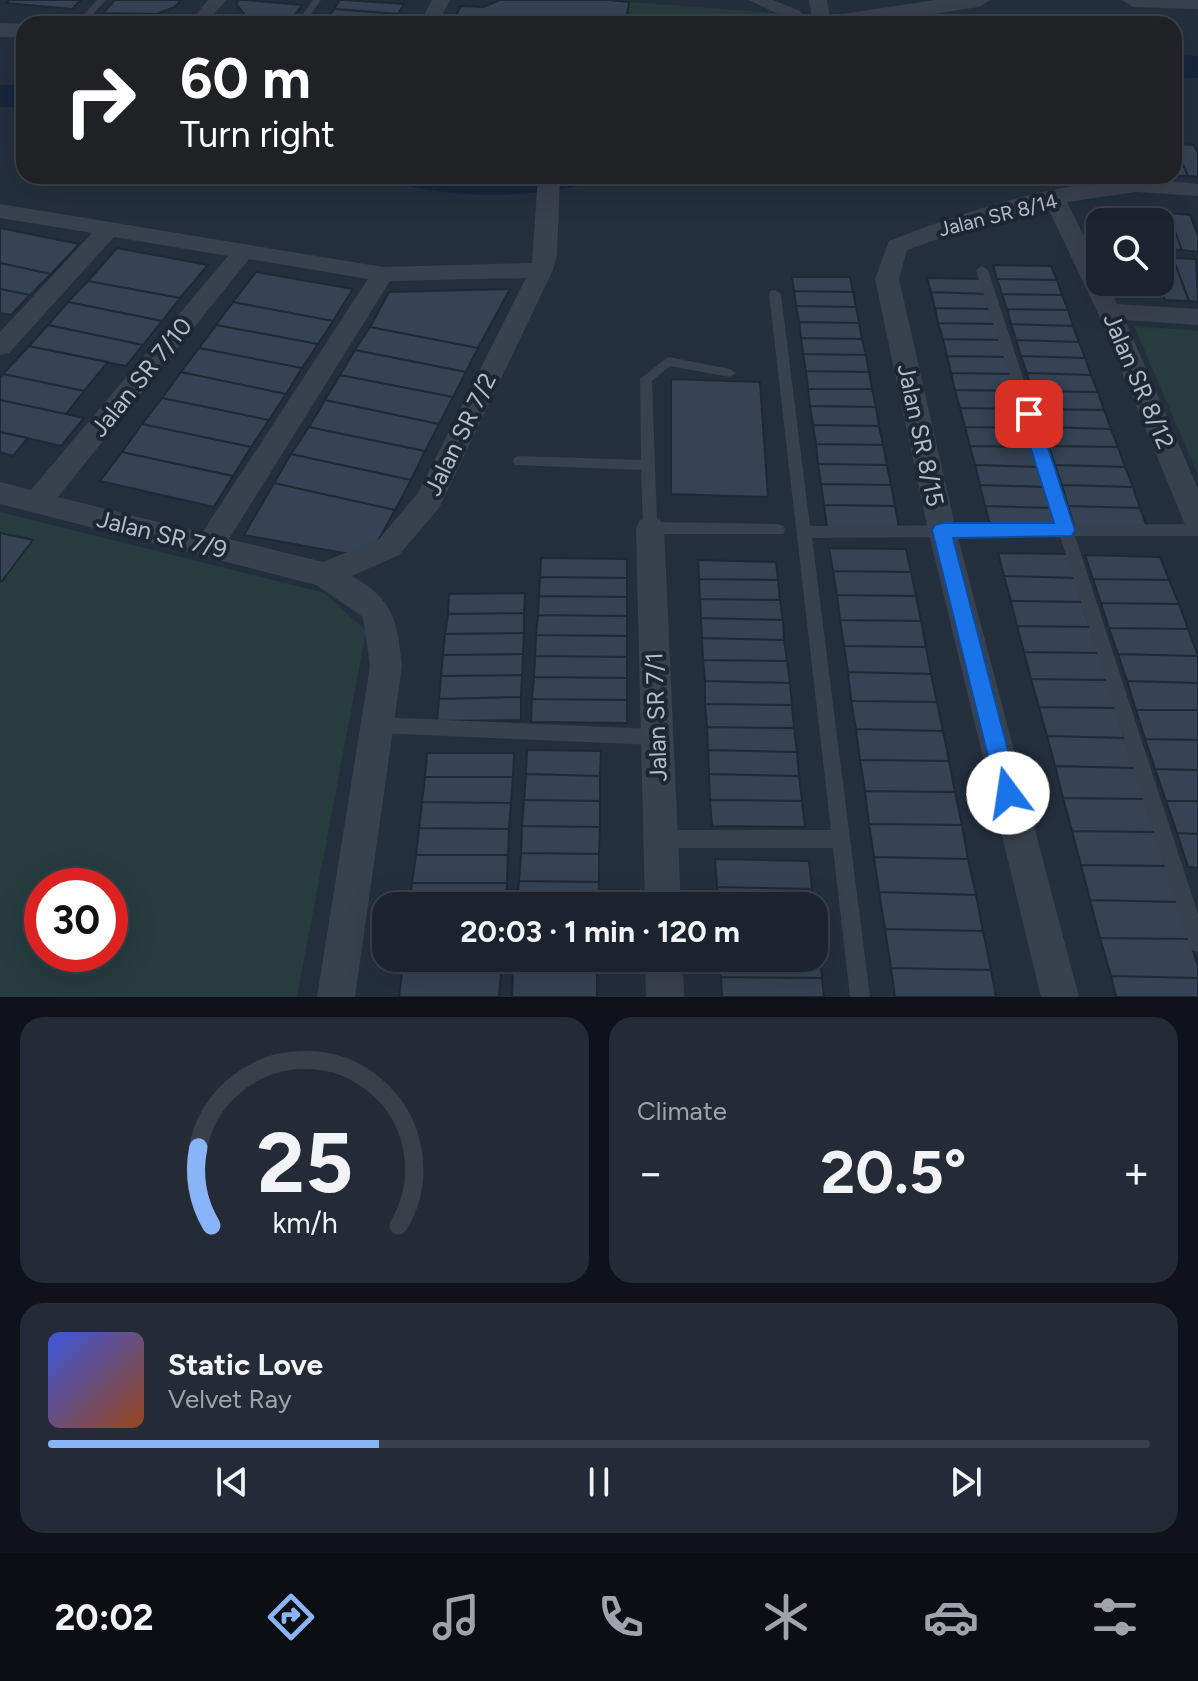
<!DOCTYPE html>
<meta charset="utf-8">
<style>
:root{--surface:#1b232e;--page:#242b36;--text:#f1f3f6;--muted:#a0a4aa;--line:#39404a;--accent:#8ab4f8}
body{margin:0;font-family:Figtree,sans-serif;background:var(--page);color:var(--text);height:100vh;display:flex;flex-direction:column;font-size:30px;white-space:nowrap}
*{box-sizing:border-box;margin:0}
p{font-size:26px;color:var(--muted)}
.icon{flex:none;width:44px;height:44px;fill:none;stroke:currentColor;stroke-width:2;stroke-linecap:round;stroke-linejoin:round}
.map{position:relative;height:997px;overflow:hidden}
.side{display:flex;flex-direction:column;gap:20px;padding:20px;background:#0f1319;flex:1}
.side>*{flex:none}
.hud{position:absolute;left:16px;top:16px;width:1166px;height:168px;border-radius:24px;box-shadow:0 8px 32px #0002,0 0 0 2px var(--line);background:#202124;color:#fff;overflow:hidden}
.fabs{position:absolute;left:1086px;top:208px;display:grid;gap:16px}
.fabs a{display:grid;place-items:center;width:88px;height:88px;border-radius:16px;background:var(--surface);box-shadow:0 8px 32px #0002,0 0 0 2px var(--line);font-size:40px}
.speed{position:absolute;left:24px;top:868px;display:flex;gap:16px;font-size:40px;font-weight:700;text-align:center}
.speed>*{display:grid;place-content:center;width:104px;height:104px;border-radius:50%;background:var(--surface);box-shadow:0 8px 32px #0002,0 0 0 2px var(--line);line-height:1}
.speed .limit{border:12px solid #d22;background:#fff;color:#111}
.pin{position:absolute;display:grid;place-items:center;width:68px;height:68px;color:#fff;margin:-34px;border-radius:16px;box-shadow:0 4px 12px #0006}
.me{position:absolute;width:88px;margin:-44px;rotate:346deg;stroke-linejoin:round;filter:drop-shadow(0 0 6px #0008)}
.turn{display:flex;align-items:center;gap:28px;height:168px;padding:0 32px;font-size:36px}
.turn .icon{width:104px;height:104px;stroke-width:2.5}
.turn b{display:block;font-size:56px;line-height:68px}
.big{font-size:60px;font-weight:700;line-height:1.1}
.side .widget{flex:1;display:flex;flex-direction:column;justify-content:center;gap:12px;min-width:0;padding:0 28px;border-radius:24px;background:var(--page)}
.side .dial{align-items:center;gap:0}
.dial svg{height:208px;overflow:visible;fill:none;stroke:var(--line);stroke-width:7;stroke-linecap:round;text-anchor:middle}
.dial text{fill:var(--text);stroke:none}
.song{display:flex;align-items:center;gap:24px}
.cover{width:96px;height:96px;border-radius:12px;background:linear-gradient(135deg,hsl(230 70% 55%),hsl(20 70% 35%))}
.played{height:8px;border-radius:4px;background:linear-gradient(90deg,var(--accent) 30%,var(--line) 30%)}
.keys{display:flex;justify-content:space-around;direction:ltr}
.heat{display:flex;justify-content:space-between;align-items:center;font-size:44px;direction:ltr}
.side .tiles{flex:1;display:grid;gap:20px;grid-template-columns:1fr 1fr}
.widget:last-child{grid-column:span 2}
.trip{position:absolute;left:372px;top:892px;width:456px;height:80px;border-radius:24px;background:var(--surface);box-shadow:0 8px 32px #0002,0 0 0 2px var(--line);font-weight:700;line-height:80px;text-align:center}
.tab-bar{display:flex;height:128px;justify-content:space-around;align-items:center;background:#0b0e12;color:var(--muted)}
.tab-bar .icon{width:56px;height:56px}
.tab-bar .selected{color:var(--accent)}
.tab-bar b{font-size:36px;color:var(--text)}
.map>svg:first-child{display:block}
.green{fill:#263c3f;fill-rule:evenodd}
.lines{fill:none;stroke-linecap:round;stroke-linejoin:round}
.river{fill:#17263c;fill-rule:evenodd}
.building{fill:#364354;stroke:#1f2835;stroke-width:2}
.service{fill:#38414e;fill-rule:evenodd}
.minor{fill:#38414e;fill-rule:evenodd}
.tertiary{fill:#38414e;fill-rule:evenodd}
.route{fill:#1a73e8;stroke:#114b97;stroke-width:2}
.labels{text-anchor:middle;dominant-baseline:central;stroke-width:8;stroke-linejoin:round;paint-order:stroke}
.far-street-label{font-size:20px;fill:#b4bcc9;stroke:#1d2633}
.street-label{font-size:24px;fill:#b4bcc9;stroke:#1d2633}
</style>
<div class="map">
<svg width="1198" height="997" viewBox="0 0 1198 997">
<rect width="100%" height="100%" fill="#242f3e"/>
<path class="green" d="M629 2 777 13 728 24H626Z
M1134 326 1198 331V475Z
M0 512 325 593 366 631 297 997H0ZM42 886H110V954H42Z"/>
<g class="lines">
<path class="river" d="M1174 55 1198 56V78L1174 77Z
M0 85H24V107H0Z
M398 176H587L581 185C527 198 458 198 404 185Z"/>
</g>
<path class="building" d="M9 0H81L72 9 6 3Z
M115 0H181L175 7 157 14 103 13Z
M239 0H246L302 5 291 20 246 16 236 4Z
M340 0H345L404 4 398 14 334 9Z
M500 0H608L629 2 626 24H451L461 6 483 7Z
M334 9 398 14 393 24H324Z
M1174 144 1194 145 1198 153V177L1188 176Z
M1174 145 1188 176H1174Z
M1124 211 1146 212 1149 222H1128Z
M1146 212 1168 213 1182 250 1160 249V222H1149Z
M1168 213 1190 215 1198 235V252L1182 250Z
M0 228 79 244 51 274 0 263Z
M117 248 208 265 180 298 88 281Z
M1160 257 1173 258 1189 301 1165 300 1159 282Z
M1173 258 1196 259 1198 302 1189 301Z
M0 263 51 274 30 295 0 289Z
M993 265 1051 266 1057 280 997 279Z
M256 272 353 289 333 321 233 302Z
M792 277H850L853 292 794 291Z
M927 278 982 279 987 294 931 292Z
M997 279 1057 280 1062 295 1002 294Z
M88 281 180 298 162 321 68 302Z
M0 289 30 295 11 315 0 313Z
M510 289 478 348 370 327 389 292Z
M794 291 853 292 856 307 796 306Z
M931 292 987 294 991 309 935 308Z
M1002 294 1062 295 1068 310 1007 309Z
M68 302 162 321 143 345 48 325Z
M233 302 333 321 318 344 216 325Z
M796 306 856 307 859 323 799 322Z
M935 308 991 309 996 324 938 323Z
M1007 309 1068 310 1073 326 1011 324Z
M799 322 859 323 862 339 801 338Z
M938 323 996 324 1001 340 943 339Z
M1011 324 1073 326 1079 342 1016 340Z
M48 325 143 345 126 366 29 346Z
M216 325 318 344 302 368 199 348Z
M370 327 478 348 466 372 355 350Z
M801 338 862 339 866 355 803 354Z
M943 339 1001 340 1006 357 947 356Z
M1016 340 1079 342 1085 358 1021 356Z
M29 346 108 362 84 391 3 374Z
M199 348 302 368 286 394 181 372Z
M355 350 466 372 453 397 340 375Z
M803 354 866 355 869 372 806 371Z
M947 356 1006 357 1011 374 951 373Z
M1021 356 1085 358 1091 375 1027 373Z
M806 371 869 372 872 389H808Z
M181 372 286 394 269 420 162 398Z
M951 373 1011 374 1017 391 955 390Z
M1027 373 1091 375 1098 392 1032 391Z
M3 374 84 391 66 414 0 400V378Z
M340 375 453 397 439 424 325 400Z
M671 379 760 382 768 497 671 494Z
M808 389H872L876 407 810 406Z
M955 390 1017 391 1022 409 960 408Z
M1032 391 1098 392 1104 410 1038 409Z
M162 398 269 420 251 447 142 424Z
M0 400 66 414 84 418 61 446 0 432Z
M325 400 439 424 425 451 309 427Z
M810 406 876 407 879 426 813 425Z
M960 408 1022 409 1028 428 965 427Z
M1038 409 1104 410 1111 429 1044 427Z
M142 424 251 447 233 476 122 452Z
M813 425 879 426 883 445 816 444Z
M309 427 425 451 411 480 291 454Z
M965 427 1028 428 1034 447 970 446Z
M1044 427 1111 429 1118 447 1049 446Z
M0 432 28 438 13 456 0 452Z
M816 444 883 445 887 465 818 464Z
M970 446 1034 447 1040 467 975 465Z
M1049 446 1118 447 1125 467 1055 465Z
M122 452 233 476 214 507 100 481Z
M291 454 411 480 395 510 274 483Z
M818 464 887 465 891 485 821 484Z
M975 465 1040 467 1046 487 980 485Z
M1055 465 1125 467 1133 487 1062 485Z
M274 483 395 510 378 541 349 554 244 535Z
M821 484 891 485 895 506 824 505Z
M980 485 1046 487 1053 508 985 506Z
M1062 485 1133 487 1140 508 1068 506Z
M824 505 895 506 899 528 827 527Z
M985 506 1053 508 1059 530 991 528Z
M1068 506 1140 508 1148 530 1075 528Z
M0 533 33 540 2 581H0Z
M829 548 906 549 911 572 833 571Z
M998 553 1068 554 1075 578 1004 576Z
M1085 555 1160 557 1169 580 1093 579Z
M541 558 627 559V578L540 577Z
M698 560 776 562 778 580 699 579Z
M833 571 911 572 916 596 837 595Z
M1004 576 1075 578 1082 602 1011 601Z
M540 577 627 578V597L539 596Z
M699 579 778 580 780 600 700 599Z
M1093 579 1169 580 1179 604 1101 603Z
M525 593 524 613 448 614 449 594Z
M837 595 916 596 921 621 840 620Z
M539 596 627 597V616L538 615Z
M700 599 780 600 783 620 701 618Z
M1011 601 1082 602 1090 627 1017 626Z
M1101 603 1179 604 1188 629 1109 628Z
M524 613V633L445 634 448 614Z
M538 615 627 616V636L536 635Z
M701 618 783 620 784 640 702 638Z
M840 620 921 621 926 647 844 646Z
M1017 626 1090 627 1099 653 1024 652Z
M1109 628 1188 629 1198 656 1118 654Z
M524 633 523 654 443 655 445 634Z
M536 635 627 636V657L535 656Z
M702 638 784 640 787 661 703 660Z
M844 646 926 647 931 674 848 672Z
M1024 652 1099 653 1107 680 1031 679Z
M523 654 522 675 441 676 443 655Z
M1118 654 1198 656V683L1127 681Z
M535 656 627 657V678L534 677Z
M703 660 787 661 790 683 705 681Z
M848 672 931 674 937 702 851 701Z
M522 675 521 697 439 699 441 676Z
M534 677 627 678V700L532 699Z
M1031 679 1107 680 1116 708 1039 707Z
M705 681 790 683 792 705 705 704Z
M1127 681 1198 683V710H1136Z
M521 697V720L437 721 439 699Z
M532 699 627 700V723L531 722Z
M851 701 937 702 943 731 856 729Z
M705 704 792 705 794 728 707 727Z
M1039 707 1116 708 1125 738 1047 736Z
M1136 710H1198V740L1145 739Z
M707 727 794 728 797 752 708 750Z
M856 729 943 731 949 761 860 760Z
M1047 736 1125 738 1135 768 1055 766Z
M1145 739 1198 740V770L1155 769Z
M527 750 601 751 600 776 526 774Z
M708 750 797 752 799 776 709 774Z
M427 753H514L513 777H425Z
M860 760 949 761 955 792 865 791Z
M1055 766 1135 768 1145 799 1063 798Z
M1155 769 1198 770V801H1166Z
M526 774 600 776V801L524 800Z
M709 774 799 776 802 801 710 800Z
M425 777H513L511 803 422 802Z
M865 791 955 792 962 825 869 824Z
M1063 798 1145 799 1155 832 1072 831Z
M524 800 600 801V827L522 826Z
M710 800 802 801 805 827 712 826Z
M1166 801H1198V834L1177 833Z
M422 802 511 803 509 829 419 828Z
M869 824 962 825 968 859 874 857Z
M522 826 600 827 599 854 521 853Z
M419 828 509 829 508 855H416Z
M1072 831 1155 832 1166 866 1081 865Z
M1177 833 1198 834V868L1188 867Z
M521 853 599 854V882L519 881Z
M416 855H508L507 883H412Z
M874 857 968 859 976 895 879 892Z
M715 859 809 861 812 889 717 887Z
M1081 865 1166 866 1178 902 1090 900Z
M519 881 599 882 598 906H517Z
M412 883H507L505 906H410Z
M717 887 812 889 815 918 814 906H718Z
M879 892 976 895 983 931 885 929Z
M1090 900 1178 902 1189 939 1100 938Z
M885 929 983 931 991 970 891 968Z
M1100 938 1189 939 1198 966V978L1111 976Z
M814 948H819L822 978 721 977 720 958H814Z
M404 958H502L501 973H402Z
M514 958H597V972L513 971Z
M891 968 991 970 996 997H895Z
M513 971 597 972V997H512Z
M402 973H501L499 997H399Z
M1111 976 1198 978V997H1116Z
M721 977 822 978 824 997H722Z"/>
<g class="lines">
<path class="service" d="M97 0H106L84 24H75Z
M313 0H321L304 24H296Z
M982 266 988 270 1071 525 1198 524V536H1075L1198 914V952L1191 950 1189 943 1060 536 812 538 870 997H850L833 848H662L656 845 653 839 656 833 662 830H831L769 294 771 291 775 290 781 294 810 526 1057 525 976 270Z
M668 357 730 369 736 373 730 377 670 366 652 381 657 522 778 524 783 526 785 530 783 534H650L645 532 643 528 641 470 515 465 513 461 515 457 520 456 641 460 640 379Z
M376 717 655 729 661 732 663 737 661 742 655 745 376 733 370 730 368 725 370 720Z"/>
<path class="minor" d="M208 0H226L206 24H188Z
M432 0H450L437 24H419Z
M749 0H773L800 11 806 24H788L786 18Z
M809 0H827L831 24H813Z
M538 176H560L557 255 553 270 439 508 399 555 352 576C394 600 397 620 402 666L355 997H317L370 666 363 617 316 585 0 504V482L31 490 228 256 114 237 9 353 0 355V332L92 233 0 218V204L383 267 532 263ZM249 259 368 279 202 533 58 497ZM526 278 418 493 379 539 323 562 229 539 390 281Z
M1144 179 1198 184V196L1136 192 1067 202 1100 268V282H1107L1117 304 1198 309V325L1125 320 1198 489V533L1188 530 1184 522 1097 311 1047 206 991 220 907 250 899 279 956 530 1079 997H1041L928 530 875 279 889 241C969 210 1057 181 1144 179Z
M650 517 660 520 664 528 681 906H645L636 528 640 520Z
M645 958H683L684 997H646Z"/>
<path class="tertiary" d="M935 0H990L979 7 867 24H812L815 19 823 17Z
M1122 0H1198V9L1133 7Z
M0 23 28 24H24V37H0Z"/>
</g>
<path class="route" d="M1029 408 1037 414 1075 530 1072 536 953 538 1019 793 1016 800 1008 803 1000 800 997 793 932 530 935 525 942 523H1054L1020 414Z"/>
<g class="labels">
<g class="far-street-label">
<text transform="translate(998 215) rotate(-14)">Jalan SR 8/14</text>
</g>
<g class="street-label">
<text transform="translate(141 377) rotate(-51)">Jalan SR 7/10</text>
<text transform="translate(1139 381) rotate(67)">Jalan SR 8/12</text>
<text transform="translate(460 434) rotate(-64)">Jalan SR 7/2</text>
<text transform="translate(921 435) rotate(78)">Jalan SR 8/15</text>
<text transform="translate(162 534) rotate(14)">Jalan SR 7/9</text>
<text transform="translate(656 717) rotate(-92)">Jalan SR 7/1</text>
</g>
</g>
</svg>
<div class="fabs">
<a><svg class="icon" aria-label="search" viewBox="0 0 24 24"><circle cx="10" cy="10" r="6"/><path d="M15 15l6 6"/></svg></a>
</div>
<div class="speed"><div class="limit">30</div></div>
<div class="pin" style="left:1029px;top:414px;background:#d93025"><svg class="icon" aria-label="arrive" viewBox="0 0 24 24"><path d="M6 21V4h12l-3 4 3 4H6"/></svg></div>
<svg class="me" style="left:1008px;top:793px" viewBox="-20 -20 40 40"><circle r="19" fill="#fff"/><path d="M0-13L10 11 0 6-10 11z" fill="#1a73e8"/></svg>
<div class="trip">20:03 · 1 min · 120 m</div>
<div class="hud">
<div class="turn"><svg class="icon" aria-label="right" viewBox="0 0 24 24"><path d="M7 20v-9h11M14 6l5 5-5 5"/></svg><div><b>60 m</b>Turn right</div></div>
</div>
</div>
<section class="side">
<div class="tiles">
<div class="widget dial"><svg viewBox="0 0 100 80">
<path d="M14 69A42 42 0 1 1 86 69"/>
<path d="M14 69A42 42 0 0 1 9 39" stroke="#8ab4f8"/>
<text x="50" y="56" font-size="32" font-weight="700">25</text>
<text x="50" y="72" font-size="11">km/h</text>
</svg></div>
<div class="widget"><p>Climate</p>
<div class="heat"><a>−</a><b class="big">20.5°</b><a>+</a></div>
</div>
<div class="widget">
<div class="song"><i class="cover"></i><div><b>Static Love</b><p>Velvet Ray</p></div></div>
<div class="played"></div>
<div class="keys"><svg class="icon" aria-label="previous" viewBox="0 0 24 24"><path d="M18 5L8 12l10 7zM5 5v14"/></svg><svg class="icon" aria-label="pause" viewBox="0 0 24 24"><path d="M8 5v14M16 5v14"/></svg><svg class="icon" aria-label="next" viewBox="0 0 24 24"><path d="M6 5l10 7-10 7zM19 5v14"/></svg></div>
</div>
</div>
</section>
<nav class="tab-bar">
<b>20:02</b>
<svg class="icon selected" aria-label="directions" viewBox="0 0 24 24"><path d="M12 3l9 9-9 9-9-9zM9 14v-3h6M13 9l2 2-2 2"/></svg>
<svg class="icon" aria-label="music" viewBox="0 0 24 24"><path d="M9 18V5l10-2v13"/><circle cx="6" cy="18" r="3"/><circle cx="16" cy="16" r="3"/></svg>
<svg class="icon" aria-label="phone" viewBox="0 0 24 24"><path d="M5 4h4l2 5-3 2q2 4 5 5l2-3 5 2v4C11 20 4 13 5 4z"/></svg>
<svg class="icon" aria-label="climate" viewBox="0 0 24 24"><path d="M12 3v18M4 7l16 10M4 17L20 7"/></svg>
<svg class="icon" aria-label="car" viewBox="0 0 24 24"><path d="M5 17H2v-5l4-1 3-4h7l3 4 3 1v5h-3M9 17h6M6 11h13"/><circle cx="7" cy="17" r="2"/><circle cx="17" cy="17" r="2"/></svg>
<svg class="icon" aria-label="filters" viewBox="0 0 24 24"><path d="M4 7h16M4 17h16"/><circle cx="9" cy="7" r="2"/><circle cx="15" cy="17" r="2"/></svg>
</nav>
